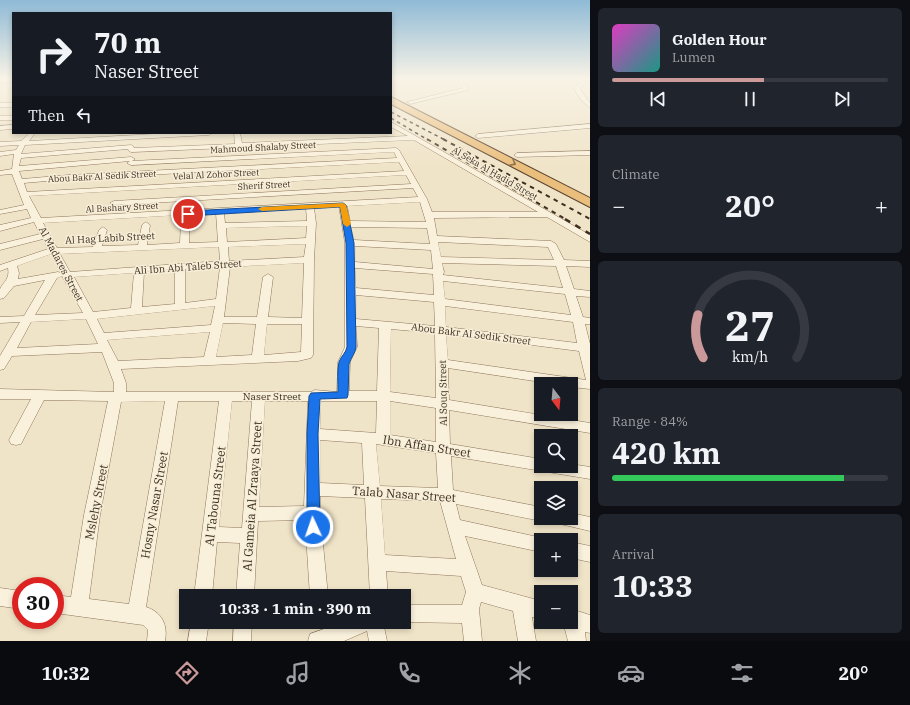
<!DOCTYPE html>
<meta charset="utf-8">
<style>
:root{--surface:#171b24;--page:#20242c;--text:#f1f3f6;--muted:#9ea1a6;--line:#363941;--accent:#cc999b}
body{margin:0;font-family:"IBM Plex Serif",serif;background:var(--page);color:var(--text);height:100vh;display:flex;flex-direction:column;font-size:15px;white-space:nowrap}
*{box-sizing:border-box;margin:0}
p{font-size:13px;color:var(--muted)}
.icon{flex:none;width:22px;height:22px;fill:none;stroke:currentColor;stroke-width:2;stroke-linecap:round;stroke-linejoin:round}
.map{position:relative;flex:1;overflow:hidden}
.details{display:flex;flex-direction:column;gap:8px;padding:8px;background:#0d0f14;width:320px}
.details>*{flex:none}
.banner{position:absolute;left:12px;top:12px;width:380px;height:122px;border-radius:0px;box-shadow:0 2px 6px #0003;background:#171b24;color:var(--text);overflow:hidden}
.needle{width:26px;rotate:164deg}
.buttons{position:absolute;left:534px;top:377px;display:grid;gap:8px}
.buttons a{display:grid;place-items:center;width:44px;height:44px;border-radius:0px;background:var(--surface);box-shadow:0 2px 6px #0003;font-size:20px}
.speed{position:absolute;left:12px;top:577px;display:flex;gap:8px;font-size:20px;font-weight:700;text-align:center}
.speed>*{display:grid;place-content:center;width:52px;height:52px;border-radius:50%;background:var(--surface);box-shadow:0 2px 6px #0003;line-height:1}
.speed .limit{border:6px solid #d22;background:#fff;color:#111}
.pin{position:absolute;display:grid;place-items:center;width:34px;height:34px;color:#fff;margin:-17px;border:2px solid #fff;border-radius:50%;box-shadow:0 1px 4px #0007}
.me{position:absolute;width:44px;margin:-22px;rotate:357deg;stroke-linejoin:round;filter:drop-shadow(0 0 3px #0008)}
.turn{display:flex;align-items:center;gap:14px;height:84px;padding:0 16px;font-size:18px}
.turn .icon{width:52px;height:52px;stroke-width:2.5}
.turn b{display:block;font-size:28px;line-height:34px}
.then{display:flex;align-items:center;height:38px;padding:0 16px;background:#0003;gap:8px;font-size:15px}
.big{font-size:30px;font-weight:700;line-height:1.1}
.details .widget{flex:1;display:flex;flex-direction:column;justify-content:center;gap:6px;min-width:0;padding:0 14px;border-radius:6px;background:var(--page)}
.details .dial{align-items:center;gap:0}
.dial svg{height:104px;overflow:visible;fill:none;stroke:var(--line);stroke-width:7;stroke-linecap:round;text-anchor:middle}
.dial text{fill:var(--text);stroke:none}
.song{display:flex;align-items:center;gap:12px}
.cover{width:48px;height:48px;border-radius:6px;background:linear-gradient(135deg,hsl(310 70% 55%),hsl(170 70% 35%))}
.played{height:4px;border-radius:2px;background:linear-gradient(90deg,var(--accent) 55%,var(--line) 55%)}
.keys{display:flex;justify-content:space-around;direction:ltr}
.heat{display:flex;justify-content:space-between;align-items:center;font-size:22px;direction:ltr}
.charge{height:6px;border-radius:3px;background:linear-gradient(90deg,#34c759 84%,var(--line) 0)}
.trip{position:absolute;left:179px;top:589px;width:232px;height:40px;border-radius:0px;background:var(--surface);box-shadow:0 2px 6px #0003;font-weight:700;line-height:40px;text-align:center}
.dock{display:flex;height:64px;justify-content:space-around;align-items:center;background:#090b0e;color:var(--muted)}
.dock .icon{width:28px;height:28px}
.dock .selected{color:var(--accent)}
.dock b{font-size:18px;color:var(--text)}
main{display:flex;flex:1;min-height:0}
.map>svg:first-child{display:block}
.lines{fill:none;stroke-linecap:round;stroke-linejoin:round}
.minor-casing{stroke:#8d765c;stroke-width:1}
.trunk-casing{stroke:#5b4430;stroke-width:2}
.minor{fill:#faf1dc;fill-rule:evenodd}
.trunk{fill:#eabe7c;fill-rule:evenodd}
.rail-far2{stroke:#3d2e20;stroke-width:1.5;stroke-dasharray:3.5 3.5;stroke-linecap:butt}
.rail-far1{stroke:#3d2e20;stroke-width:2;stroke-dasharray:4.5 4.5;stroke-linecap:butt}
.rail{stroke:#3d2e20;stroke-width:2.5;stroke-dasharray:6 6;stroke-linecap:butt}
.oneway{stroke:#8b6f49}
.route{fill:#1a73e8;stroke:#114b97}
.slow{fill:#f59e0b}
.labels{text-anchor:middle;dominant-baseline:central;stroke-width:3;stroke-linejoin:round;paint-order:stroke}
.far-street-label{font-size:9px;fill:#3d2e20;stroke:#f7eed8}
.street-label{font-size:10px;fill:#3d2e20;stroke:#f7eed8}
.near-street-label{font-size:12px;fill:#3d2e20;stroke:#f7eed8}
</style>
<main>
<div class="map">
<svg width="590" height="641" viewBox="0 0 590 641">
<rect width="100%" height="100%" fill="#f0e4c8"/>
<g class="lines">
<g class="minor-casing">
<path id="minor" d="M13 78V82L0 83V79Z
M456 78H460L469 89 468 90 410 104 407 102 463 88Z
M577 78H581L585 83 580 89 590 103V108L581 100 574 89 579 83Z
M0 103H13V107H0Z
M0 116H13V120H0Z
M391 122 590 235V242L547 217 434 218 437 236 551 241 556 244 564 260 590 261V267L566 266 574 289 590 291V297L576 296 583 317 590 318V324H585L590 344V389L571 387V384H554L448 368 449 400 590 423V433L449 410 450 444 541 459V466H571V464L590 467V479L451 456 453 490 541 507V518H547L541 521 456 504 460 520 547 539V540H541V552L465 536 482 585 541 601V619L532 617 536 641H518L513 611 481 602 479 609 482 641H464L462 623 401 622H404V605H462L466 592 461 576 386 571 388 596H370L365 498 320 496V513L328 596H310L305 520 258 521 254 596H236L240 543 217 542 212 596H194L219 401H178L146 607C162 612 168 625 165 641H147L148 630 143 625 55 613V595L71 597 84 515 108 401 44 400 21 444 16 445 11 444 9 440 31 399H0V389L114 392V383L102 352 12 356 4 369 0 370V356L20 322 0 323V317L24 316 45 280 14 286 4 298 0 299C0 296 0 292 0 289 4 281 10 279 8 268L0 271V265L48 249 43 239 0 250V244L40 234 34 222 0 231V225L31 218 27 209 0 214V210L24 205 12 174 0 175V171L12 169 14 154 0 156V152L16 150 19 145 0 146V142L21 141 29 133H35L29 141 172 133H212L209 135 25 145 21 154 131 145 133 146 134 148 235 144 234 133H240L242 143 408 136 391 127ZM414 140 538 212H432L427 199 399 150 396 148 132 161 135 159 131 157 19 166 21 158 128 149 129 151 131 152ZM394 152 397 158 69 175 22 179 19 171 130 161 127 163 131 165ZM399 162 404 171 27 192 24 183 69 179ZM406 175 411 184 114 201 110 203 114 205 413 188 418 197 41 218 29 196ZM420 202 426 222 350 221 347 206ZM339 206 345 243V347L338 362 337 392 315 390 311 392H126V383L121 369 298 361 311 358 313 355 314 260 316 223 314 208ZM306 208 307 221 225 223 224 213ZM216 213 218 242 189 243V221L185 218 181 221 180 243 147 245 150 225 146 222 142 225 138 245 102 246 107 230 103 227 99 230 93 247 57 248 43 223ZM307 226 306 238 227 242 226 228ZM351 227 427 228 430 244 354 240ZM438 242 548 247 554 260 441 257ZM306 244 304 257 229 261 228 247ZM355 246 431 250 433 269 355 262ZM219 247 220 261 70 272 60 254ZM51 254 61 273 58 272 18 279 19 273 17 266ZM304 263 302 318 268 317 273 277 268 274 263 277 257 317H224L230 267ZM442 263 556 266 563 288 443 275 444 272ZM220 267 216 299 185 303V269ZM355 268 433 274 434 295 356 288ZM175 269V304L142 307 144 272ZM134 273 131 308 93 312 74 277ZM62 276 83 313 35 315 57 278ZM443 281 565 294 571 315 445 299ZM356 295 434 302 435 326 356 319ZM215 306 211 325 104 333 97 319ZM445 306 573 322 577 343 446 327ZM86 319 98 344 17 348 31 322ZM223 323 256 324 252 355 216 357ZM267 324H302L301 352 264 355ZM356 326 379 328 377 391H349L350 362 357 347ZM391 329 435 333 436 398 390 392ZM210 332 204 357 118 361 107 340ZM446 334 579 351 586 380 448 360ZM165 401 129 604 89 599 100 515 121 402ZM232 401H252L242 528 219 527ZM265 401H308L304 506 259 507ZM321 401H377L376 433 320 429ZM390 401 436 408V442L390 435ZM320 440 362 443 364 485 320 483ZM376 444 436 453 438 488 380 486ZM381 499 440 501 456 559 385 555Z
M590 124V128L478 138 475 136 478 134Z
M13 125V129L0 130V126Z
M590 151V155L517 157 514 155 517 153Z
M571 513 590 517V531L556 523 554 518H571Z
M571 542 590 546V562L571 558Z
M0 588 21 591V609L0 606Z
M571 609 590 615V633L585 632 586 641H568L563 622H571Z
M191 622H209L206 641H188Z
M234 622H252L251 641H233Z
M344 622H383L387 641H369L367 631 344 641H308L310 634Z"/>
</g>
<g class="trunk-casing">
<path id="trunk" d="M391 97 590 198V207L391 104Z"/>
</g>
<use href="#minor" class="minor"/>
<use href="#trunk" class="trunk"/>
<path class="rail-far2" d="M391 112 445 140
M391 118 428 140"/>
<path class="rail-far1" d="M427 139 567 220
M443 139 590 219"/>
<path class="rail" d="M565 219 590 234"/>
</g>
<defs><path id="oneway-chevron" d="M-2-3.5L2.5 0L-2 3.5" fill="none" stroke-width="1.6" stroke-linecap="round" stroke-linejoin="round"/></defs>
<use class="oneway" href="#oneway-chevron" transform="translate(513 163) rotate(27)"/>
<linearGradient id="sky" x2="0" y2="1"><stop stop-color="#8fbad6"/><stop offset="0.47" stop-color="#f8f3e6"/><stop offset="1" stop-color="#f8f3e6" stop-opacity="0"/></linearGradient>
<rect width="590" height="167" fill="url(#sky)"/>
<path class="route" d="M343 203 346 205 354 243 356 347C355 354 351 357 349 364L348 395 347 398 320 399 318 434 320 527 318 531 313 533 309 531 307 527V434L309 396 311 393 338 392C338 382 337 371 339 362 341 356 346 353 347 347L346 243 340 207 188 216 185 214 188 211Z"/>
<path class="slow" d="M343 203 346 205 351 224 347 227 343 224 340 207 262 211 258 209 262 207Z"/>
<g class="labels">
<g class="far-street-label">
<text transform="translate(263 147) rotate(-3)">Mahmoud Shalaby Street</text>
<text transform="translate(495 173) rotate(30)">Al Seka Al Hadid Street</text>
<text transform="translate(216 174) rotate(-3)">Velal Al Zohor Street</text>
<text transform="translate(102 176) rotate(-3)">Abou Bakr Al Sedik Street</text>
<text transform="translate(264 185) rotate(-3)">Sherif Street</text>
<text transform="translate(122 207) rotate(-3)">Al Bashary Street</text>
</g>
<g class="street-label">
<text transform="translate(110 238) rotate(-3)">Al Hag Labib Street</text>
<text transform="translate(61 264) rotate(62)">Al Madares Street</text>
<text transform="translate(188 267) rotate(-4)">Ali Ibn Abi Taleb Street</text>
<text transform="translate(471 334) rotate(7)">Abou Bakr Al Sedik Street</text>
<text transform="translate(443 393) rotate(-91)">Al Souq Street</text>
<text x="272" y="396">Naser Street</text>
</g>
<g class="near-street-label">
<text transform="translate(427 446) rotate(9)">Ibn Affan Street</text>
<text transform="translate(404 494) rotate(4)">Talab Nasar Street</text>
<text transform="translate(215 496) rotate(-83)">Al Tabouna Street</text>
<text transform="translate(252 496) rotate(-86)">Al Gameia Al Zraaya Street</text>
<text transform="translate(96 502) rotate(-79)">Mslehy Street</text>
<text transform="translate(154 505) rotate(-80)">Hosny Nasar Street</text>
</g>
</g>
</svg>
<div class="buttons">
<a><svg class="needle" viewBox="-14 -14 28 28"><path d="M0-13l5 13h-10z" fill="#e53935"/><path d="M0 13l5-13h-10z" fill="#9ea1a6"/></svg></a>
<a><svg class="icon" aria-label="search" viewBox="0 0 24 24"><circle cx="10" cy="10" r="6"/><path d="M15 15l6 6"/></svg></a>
<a><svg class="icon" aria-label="layers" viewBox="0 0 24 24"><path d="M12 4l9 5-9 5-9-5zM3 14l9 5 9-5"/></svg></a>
<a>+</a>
<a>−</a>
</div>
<div class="speed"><div class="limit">30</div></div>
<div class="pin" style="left:188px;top:214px;background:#d93025"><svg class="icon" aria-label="arrive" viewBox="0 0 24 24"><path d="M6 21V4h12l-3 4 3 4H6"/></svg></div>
<svg class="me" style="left:313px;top:527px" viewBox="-20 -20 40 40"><circle r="17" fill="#1a73e8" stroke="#fff" stroke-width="3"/><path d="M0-11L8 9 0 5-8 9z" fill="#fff"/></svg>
<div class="trip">10:33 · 1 min · 390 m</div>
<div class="banner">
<div class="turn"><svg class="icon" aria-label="right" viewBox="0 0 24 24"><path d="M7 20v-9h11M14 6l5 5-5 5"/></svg><div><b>70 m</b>Naser Street</div></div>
<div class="then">Then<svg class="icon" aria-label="left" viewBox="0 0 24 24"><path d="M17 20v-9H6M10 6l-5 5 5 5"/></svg></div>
</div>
</div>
<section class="details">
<div class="widget">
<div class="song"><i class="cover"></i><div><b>Golden Hour</b><p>Lumen</p></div></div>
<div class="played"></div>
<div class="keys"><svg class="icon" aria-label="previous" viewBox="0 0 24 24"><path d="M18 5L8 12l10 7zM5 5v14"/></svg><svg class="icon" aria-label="pause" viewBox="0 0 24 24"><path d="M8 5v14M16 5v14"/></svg><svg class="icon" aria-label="next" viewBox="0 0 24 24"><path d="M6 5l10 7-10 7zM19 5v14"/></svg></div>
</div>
<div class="widget"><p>Climate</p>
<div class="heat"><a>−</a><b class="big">20°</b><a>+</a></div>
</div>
<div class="widget dial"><svg viewBox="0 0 100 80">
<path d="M14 69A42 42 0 1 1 86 69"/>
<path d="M14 69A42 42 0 0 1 10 36" stroke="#cc999b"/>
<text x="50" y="56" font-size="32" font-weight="700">27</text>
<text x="50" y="72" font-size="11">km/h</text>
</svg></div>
<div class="widget"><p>Range · 84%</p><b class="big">420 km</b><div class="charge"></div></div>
<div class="widget"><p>Arrival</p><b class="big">10:33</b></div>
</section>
</main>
<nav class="dock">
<b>10:32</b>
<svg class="icon selected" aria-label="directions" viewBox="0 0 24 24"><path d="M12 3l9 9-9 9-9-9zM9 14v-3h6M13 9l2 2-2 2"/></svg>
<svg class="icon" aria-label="music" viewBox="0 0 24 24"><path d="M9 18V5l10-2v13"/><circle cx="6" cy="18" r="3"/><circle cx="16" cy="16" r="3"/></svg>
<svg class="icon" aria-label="phone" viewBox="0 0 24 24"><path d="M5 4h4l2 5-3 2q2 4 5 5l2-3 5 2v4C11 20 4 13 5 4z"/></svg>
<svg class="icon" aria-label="climate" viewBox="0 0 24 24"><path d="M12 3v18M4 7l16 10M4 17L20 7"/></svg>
<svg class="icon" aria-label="car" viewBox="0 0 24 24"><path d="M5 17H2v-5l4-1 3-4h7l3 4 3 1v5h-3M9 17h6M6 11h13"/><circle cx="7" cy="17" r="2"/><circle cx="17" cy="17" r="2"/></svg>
<svg class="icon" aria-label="filters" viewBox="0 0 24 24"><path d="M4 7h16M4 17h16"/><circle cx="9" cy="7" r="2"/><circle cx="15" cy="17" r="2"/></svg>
<b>20°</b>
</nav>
